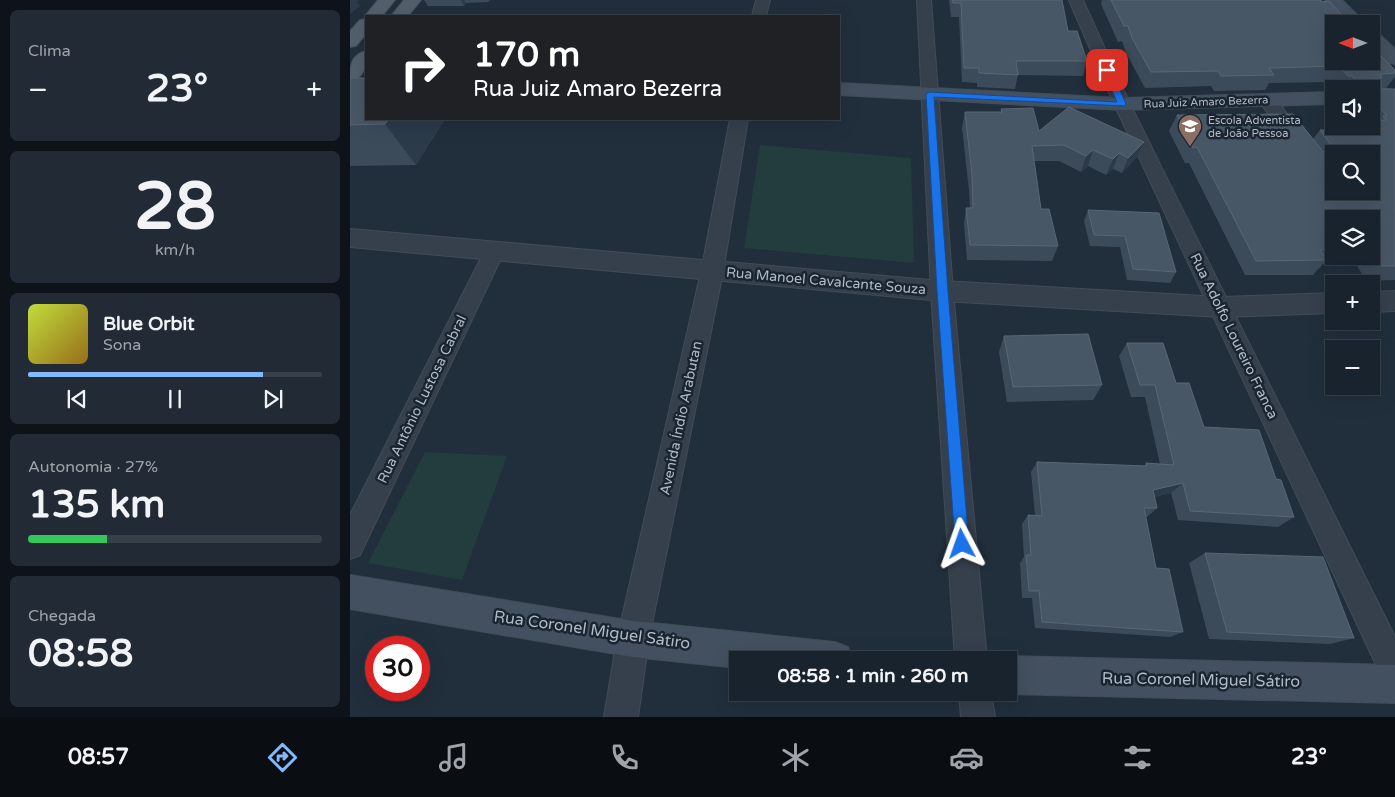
<!DOCTYPE html>
<html lang="pt">
<meta charset="utf-8">
<style>
:root{--surface:#19232d;--page:#222b35;--text:#f1f3f6;--muted:#9fa4aa;--line:#374049;--accent:#80bafd}
body{margin:0;font-family:"Varela Round",sans-serif;background:var(--page);color:var(--text);height:100vh;display:flex;flex-direction:column;font-size:19px;white-space:nowrap}
*{box-sizing:border-box;margin:0}
p{font-size:16px;color:var(--muted)}
.icon{flex:none;width:28px;height:28px;fill:none;stroke:currentColor;stroke-width:2;stroke-linecap:round;stroke-linejoin:round}
.map{position:relative;flex:1;overflow:hidden}
.sheet{display:flex;flex-direction:column;gap:10px;padding:10px;background:#0e1319;width:350px}
.sheet>*{flex:none}
.guide{position:absolute;left:15px;top:15px;width:475px;height:105px;border-radius:0px;box-shadow:0 5px 20px #0002,0 0 0 1px var(--line);background:#202124;color:#fff;overflow:hidden}
.needle{width:32px;rotate:270deg}
.buttons{position:absolute;left:975px;top:15px;display:grid;gap:10px}
.buttons a{display:grid;place-items:center;width:55px;height:55px;border-radius:0px;background:var(--surface);box-shadow:0 5px 20px #0002,0 0 0 1px var(--line);font-size:25px}
.speed{position:absolute;left:15px;top:636px;display:flex;gap:10px;font-size:25px;font-weight:700;text-align:center}
.speed>*{display:grid;place-content:center;width:65px;height:65px;border-radius:50%;background:var(--surface);box-shadow:0 5px 20px #0002,0 0 0 1px var(--line);line-height:1}
.speed .limit{border:8px solid #d22;background:#fff;color:#111}
.pin{position:absolute;display:grid;place-items:center;width:42px;height:42px;color:#fff;margin:-21px;border-radius:10px;box-shadow:0 2px 8px #0006}
.me{position:absolute;width:55px;margin:-28px;rotate:356deg;stroke-linejoin:round;filter:drop-shadow(0 0 4px #0008)}
.turn{display:flex;align-items:center;gap:18px;height:105px;padding:0 25px;font-size:22px}
.turn .icon{width:65px;height:65px;stroke-width:2.5}
.turn b{display:block;font-size:35px;line-height:42px}
.big{font-size:38px;font-weight:800;line-height:1.1}
.sheet .widget{flex:1;display:flex;flex-direction:column;justify-content:center;gap:8px;min-width:0;padding:0 18px;border-radius:8px;background:var(--page)}
.sheet .dial{align-items:center;gap:0}
.dial b{font-size:65px;line-height:1}
.song{display:flex;align-items:center;gap:15px}
.cover{width:60px;height:60px;border-radius:8px;background:linear-gradient(135deg,hsl(70 70% 55%),hsl(40 70% 35%))}
.played{height:5px;border-radius:2px;background:linear-gradient(90deg,var(--accent) 80%,var(--line) 80%)}
.keys{display:flex;justify-content:space-around;direction:ltr}
.heat{display:flex;justify-content:space-between;align-items:center;font-size:28px;direction:ltr}
.charge{height:8px;border-radius:4px;background:linear-gradient(90deg,#34c759 27%,var(--line) 0)}
.trip{position:absolute;left:379px;top:651px;width:288px;height:50px;border-radius:0px;background:var(--surface);box-shadow:0 5px 20px #0002,0 0 0 1px var(--line);font-weight:800;line-height:50px;text-align:center}
.dock{display:flex;height:80px;justify-content:space-around;align-items:center;background:#0a0e12;color:var(--muted)}
.dock .icon{width:35px;height:35px}
.dock .current{color:var(--accent)}
.dock b{font-size:22px;color:var(--text)}
main{display:flex;flex:1;min-height:0}
.map>svg:first-child{display:block}
.green{fill:#233c3d}
.lines{fill:none;stroke-linecap:round;stroke-linejoin:round}
.minor-casing{stroke:#414c58;stroke-width:2}
.tertiary-casing{stroke:#414c58;stroke-width:2}
.secondary-casing{stroke:#414c58;stroke-width:2}
.primary-casing{stroke:#414c58;stroke-width:2}
.minor{fill:#35404c;fill-rule:evenodd}
.tertiary{fill:#35404c;fill-rule:evenodd}
.secondary{fill:#43505f;fill-rule:evenodd}
.primary{fill:#53606c;fill-rule:evenodd}
.wall{fill:#3c4b5a;fill-rule:evenodd}
.shaded-wall{fill:#2c3b49}
.building{fill:#485766;stroke:#586775;fill-rule:evenodd}
.route{fill:#1a73e8;stroke:#114b97}
.labels{text-anchor:middle;dominant-baseline:central;stroke-width:5;stroke-linejoin:round;paint-order:stroke}
.far-street-label{font-size:11px;fill:#b0bbc8;stroke:#1a2531}
.far-poi-label{font-size:11px;fill:#b0bbc8;stroke:#1a2531;text-anchor:start}
.street-label{font-size:14px;fill:#b0bbc8;stroke:#1a2531}
.near-street-label{font-size:16px;fill:#b0bbc8;stroke:#1a2531}
</style>
<main>
<section class="sheet">
<div class="widget"><p>Clima</p>
<div class="heat"><a>−</a><b class="big">23°</b><a>+</a></div>
</div>
<div class="widget dial"><b>28</b><p>km/h</p></div>
<div class="widget">
<div class="song"><i class="cover"></i><div><b>Blue Orbit</b><p>Sona</p></div></div>
<div class="played"></div>
<div class="keys"><svg class="icon" aria-label="previous" viewBox="0 0 24 24"><path d="M18 5L8 12l10 7zM5 5v14"/></svg><svg class="icon" aria-label="pause" viewBox="0 0 24 24"><path d="M8 5v14M16 5v14"/></svg><svg class="icon" aria-label="next" viewBox="0 0 24 24"><path d="M6 5l10 7-10 7zM19 5v14"/></svg></div>
</div>
<div class="widget"><p>Autonomia · 27%</p><b class="big">135 km</b><div class="charge"></div></div>
<div class="widget"><p>Chegada</p><b class="big">08:58</b></div>
</section>
<div class="map">
<svg width="1045" height="717" viewBox="0 0 1045 717">
<rect width="100%" height="100%" fill="#212f3c"/>
<path class="green" d="M410 145 561 158 564 263 394 248Z
M75 452 157 456 112 580 18 563Z"/>
<g class="lines">
<g class="minor-casing">
<path id="minor" d="M406 0H420L416 16H402Z
M567 0H581L603 291 637 660H605L581 291Z
M719 0H733L780 104 1045 637V687L1034 682 764 104Z
M917 95C927 97 933 109 939 117L936 121C922 124 916 111 909 100L911 96Z
M380 119H398L373 272 299 639 288 717H254L267 639 351 272Z
M144 244 151 247 154 252 10 555 0 559V515L134 252 137 247Z
M609 692H641L645 717H611Z"/>
</g>
<g class="tertiary-casing">
<path id="tertiary" d="M0 229 592 281 871 297 984 293V313L871 317 592 301 0 247Z
M1045 291V311L1021 312V292Z"/>
</g>
<g class="secondary-casing">
<path id="secondary" d="M975 0H992L1016 24H998Z
M1021 31 1027 32 1045 49V64L1039 63 1021 46Z
M489 83 772 98 984 92V104L772 110 489 95Z
M0 575 283 621 485 642 498 647 503 660H388V668L283 657 0 609Z
M658 656 1045 665V703L658 694 655 692H658V660H649Z"/>
</g>
<g class="primary-casing">
<path id="primary" d="M28 0H45L32 16H16V18L15 16Z
M54 0H71L58 16H41Z
M16 19V34L6 46 0 47V31L10 20Z
M16 51C17 64 15 78 0 82 0 67 0 55 16 51Z"/>
</g>
<use href="#minor" class="minor"/>
<use href="#tertiary" class="tertiary"/>
<use href="#secondary" class="secondary"/>
<use href="#primary" class="primary"/>
</g>
<path class="wall" d="M74 0H140L138 2 116 3 114 6H78Z
M599 0H712L718 31 737 61 733 76 668 75 665 89 627 87V83L612 82 609 17H601Z
M752 0H971L1045 70V77L1036 88 1045 89V280L1016 281 1006 264H973L963 275H895L839 163H835L819 131 827 115 963 139 970 130H995L998 126H1021V89H985L979 82 919 83 915 90 864 91 861 86 795 88 776 53 772 41 768 42 751 4ZM984 219H1021V256H984Z
M0 78 95 119 66 165 0 166Z
M651 109 689 131 787 157 772 173 763 169 756 175 738 166 731 172 709 161H684L691 209 708 246 702 261 617 260 614 224 616 208H620L619 190 612 128 615 112H651Z
M738 210 826 272 820 283 777 280 770 247 740 246 734 221Z
M654 336 752 385 743 400 657 402 649 352Z
M777 343 826 383 854 427 926 479 944 517 928 527 828 520 821 493 804 497 807 508 796 518 806 568 833 632 820 637 685 628 682 598H672L670 563 674 557 672 524 678 515H685L681 472 687 462 794 466 796 463 810 464 795 397H781L769 356Z
M855 553 1004 638 980 644 859 639 839 563Z"/>
<path class="shaded-wall" d="M0 0H9L7 2 10 6 0 14Z
M111 0H114L116 3 114 6Z
M39 119H95L66 165 35 124Z
M794 142 787 157 772 173 778 158Z
M743 150 738 166 731 172 736 156Z
M769 153 763 169 756 175 763 159Z
M833 483 821 493 793 500 803 490Z"/>
<path class="building" d="M602 0H712L718 31H727L737 61H666L668 75 629 73V68H614L611 3H603Z
M761 0H971L972 2 979 1 1000 24H984V61H1021V46L1045 70V73L1031 74V89H1045V266H1031L1021 251V219H984V249L970 250 977 260 906 261 847 147 843 148 827 115 943 114 975 154 983 153V148L970 130H1009L1007 126H1021V121L1036 120 1033 116H1037L1021 98V89H1013L1002 76H998L989 66 919 68 924 75 871 76 868 71 801 72 782 38 778 26H774ZM984 154H1021V191H984Z
M0 78H16V119H39L35 124 0 125Z
M719 107 794 142 778 158 769 153 763 159 743 150 736 156 714 145 682 146 691 209H699L708 246 620 245 616 208H623L622 175 615 112H652L651 109 683 108 689 131Z
M738 210 809 213 826 272 783 269 775 236 744 235Z
M738 334 752 385 663 387 654 336Z
M777 343H813L826 383H839L854 427 909 430 926 479 931 480 944 517 840 511 833 483 803 490 807 508H794L806 568 819 569 833 632 692 622 689 591H679L676 555H681L678 515 692 516 687 462 797 466 796 463 824 465 805 385H790Z
M855 553 973 557 1004 638 877 632Z"/>
<path class="route" d="M757 67 761 70 776 104 775 106 584 97 598 291 619 544 617 548 612 550 607 548 605 544 587 291 576 94 580 92 767 102 753 70Z"/>
<defs>
<g id="school-pin" transform="scale(1.25)"><path d="M0 17L-7.5 6A9.5 9.5 0 1 1 7.5 6Z" fill="#8d6e63" stroke="#1a2531"/><path d="M0-5L7-2L0 1L-7-2ZM-4 1L0 2.5L4 1V4Q0 6-4 4Z" fill="#fff"/></g>
</defs>
<g fill-rule="evenodd">
<use href="#school-pin" x="840" y="126"/>
</g>
<g class="labels">
<g class="far-street-label">
<text transform="translate(856 102) rotate(-2)">Rua Juiz Amaro Bezerra</text>
</g>
<g class="far-poi-label">
<text x="858" y="120">Escola Adventista<tspan x="858" dy="13">de João Pessoa</tspan></text>
</g>
<g class="street-label">
<text transform="translate(476 281) rotate(5)">Rua Manoel Cavalcante Souza</text>
<text transform="translate(884 336) rotate(64)">Rua Adolfo Loureiro Franca</text>
<text transform="translate(72 399) rotate(-64)">Rua Antônio Lustosa Cabral</text>
<text transform="translate(331 418) rotate(-78)">Avenida Índio Arabutan</text>
</g>
<g class="near-street-label">
<text transform="translate(242 630) rotate(8)">Rua Coronel Miguel Sátiro</text>
<text transform="translate(851 680) rotate(1)">Rua Coronel Miguel Sátiro</text>
</g>
</g>
</svg>
<div class="buttons">
<a><svg class="needle" viewBox="-14 -14 28 28"><path d="M0-13l5 13h-10z" fill="#e53935"/><path d="M0 13l5-13h-10z" fill="#9fa4aa"/></svg></a>
<a><svg class="icon" aria-label="sound" viewBox="0 0 24 24"><path d="M4 9h4l5-4v14l-5-4H4zM17 9q2 3 0 6"/></svg></a>
<a><svg class="icon" aria-label="search" viewBox="0 0 24 24"><circle cx="10" cy="10" r="6"/><path d="M15 15l6 6"/></svg></a>
<a><svg class="icon" aria-label="layers" viewBox="0 0 24 24"><path d="M12 4l9 5-9 5-9-5zM3 14l9 5 9-5"/></svg></a>
<a>+</a>
<a>−</a>
</div>
<div class="speed"><div class="limit">30</div></div>
<div class="pin" style="left:757px;top:70px;background:#d93025"><svg class="icon" aria-label="arrive" viewBox="0 0 24 24"><path d="M6 21V4h12l-3 4 3 4H6"/></svg></div>
<svg class="me" style="left:612px;top:544px" viewBox="-20 -20 40 40"><path d="M0-17L14 15 0 8-14 15z" fill="#1a73e8" stroke="#fff" stroke-width="4"/></svg>
<div class="trip">08:58 · 1 min · 260 m</div>
<div class="guide">
<div class="turn"><svg class="icon" aria-label="right" viewBox="0 0 24 24"><path d="M7 20v-9h11M14 6l5 5-5 5"/></svg><div><b>170 m</b>Rua Juiz Amaro Bezerra</div></div>
</div>
</div>
</main>
<nav class="dock">
<b>08:57</b>
<svg class="icon current" aria-label="directions" viewBox="0 0 24 24"><path d="M12 3l9 9-9 9-9-9zM9 14v-3h6M13 9l2 2-2 2"/></svg>
<svg class="icon" aria-label="music" viewBox="0 0 24 24"><path d="M9 18V5l10-2v13"/><circle cx="6" cy="18" r="3"/><circle cx="16" cy="16" r="3"/></svg>
<svg class="icon" aria-label="phone" viewBox="0 0 24 24"><path d="M5 4h4l2 5-3 2q2 4 5 5l2-3 5 2v4C11 20 4 13 5 4z"/></svg>
<svg class="icon" aria-label="climate" viewBox="0 0 24 24"><path d="M12 3v18M4 7l16 10M4 17L20 7"/></svg>
<svg class="icon" aria-label="car" viewBox="0 0 24 24"><path d="M5 17H2v-5l4-1 3-4h7l3 4 3 1v5h-3M9 17h6M6 11h13"/><circle cx="7" cy="17" r="2"/><circle cx="17" cy="17" r="2"/></svg>
<svg class="icon" aria-label="filters" viewBox="0 0 24 24"><path d="M4 7h16M4 17h16"/><circle cx="9" cy="7" r="2"/><circle cx="15" cy="17" r="2"/></svg>
<b>23°</b>
</nav>
